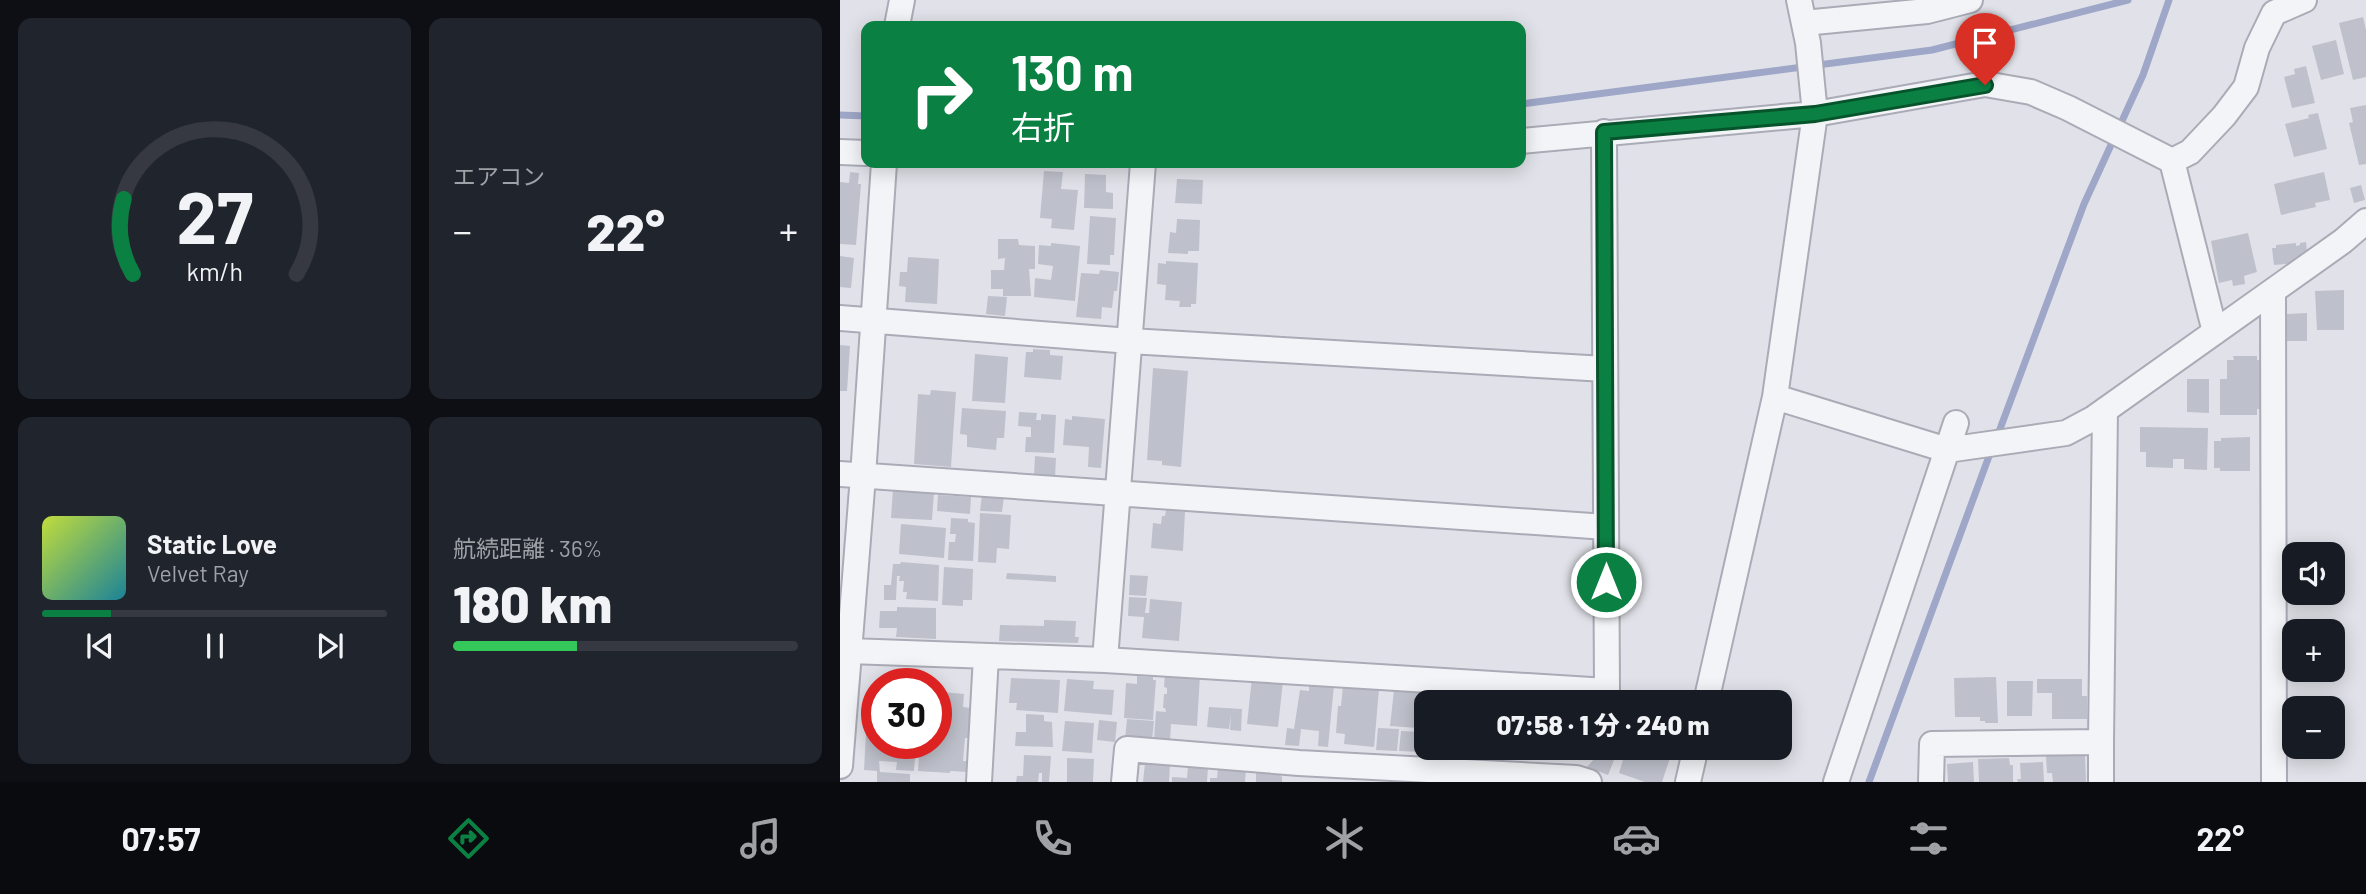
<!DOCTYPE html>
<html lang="ja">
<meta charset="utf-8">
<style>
:root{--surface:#171b24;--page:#20242c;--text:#f1f3f6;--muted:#9ea1a6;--line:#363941;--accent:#0b8043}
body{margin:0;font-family:Barlow,"Noto Sans JP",sans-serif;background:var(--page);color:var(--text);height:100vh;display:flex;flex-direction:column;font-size:26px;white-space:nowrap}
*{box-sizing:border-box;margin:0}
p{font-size:23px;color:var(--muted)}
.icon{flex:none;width:38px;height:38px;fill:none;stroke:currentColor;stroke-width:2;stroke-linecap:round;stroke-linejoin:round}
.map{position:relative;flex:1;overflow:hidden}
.details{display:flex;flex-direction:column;gap:18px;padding:18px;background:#0d0f14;width:840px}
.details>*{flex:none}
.top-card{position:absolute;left:21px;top:21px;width:665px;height:147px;border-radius:14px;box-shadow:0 4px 18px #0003;background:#0b8043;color:#fff;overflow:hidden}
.fabs{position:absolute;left:1442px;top:542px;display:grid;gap:14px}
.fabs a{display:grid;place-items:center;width:63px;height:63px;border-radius:14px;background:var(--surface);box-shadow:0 4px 18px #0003;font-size:35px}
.speed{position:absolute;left:21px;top:668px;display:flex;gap:14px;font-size:35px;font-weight:700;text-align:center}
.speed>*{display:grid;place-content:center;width:91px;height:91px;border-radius:50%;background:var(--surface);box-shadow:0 4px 18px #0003;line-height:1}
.speed .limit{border:10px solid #d22;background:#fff;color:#111}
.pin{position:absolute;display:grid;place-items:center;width:60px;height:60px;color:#fff;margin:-72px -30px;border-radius:50% 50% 50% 0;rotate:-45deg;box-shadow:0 0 7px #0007}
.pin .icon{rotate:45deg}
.me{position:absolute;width:77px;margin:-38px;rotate:0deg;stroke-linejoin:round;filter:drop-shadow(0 0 5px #0008)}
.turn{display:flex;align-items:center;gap:24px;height:147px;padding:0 35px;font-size:32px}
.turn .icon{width:91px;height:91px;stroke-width:2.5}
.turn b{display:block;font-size:49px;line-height:60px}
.big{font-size:52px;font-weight:800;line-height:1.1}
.details .card{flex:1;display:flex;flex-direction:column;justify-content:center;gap:10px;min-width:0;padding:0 24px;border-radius:14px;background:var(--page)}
.details .dial{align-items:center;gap:0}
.dial svg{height:182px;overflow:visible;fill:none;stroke:var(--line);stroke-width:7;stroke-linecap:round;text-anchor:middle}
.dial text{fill:var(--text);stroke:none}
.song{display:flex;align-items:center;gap:21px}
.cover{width:84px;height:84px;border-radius:10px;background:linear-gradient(135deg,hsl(70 70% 55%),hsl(190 70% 35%))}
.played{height:7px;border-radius:4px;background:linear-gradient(90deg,var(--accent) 20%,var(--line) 20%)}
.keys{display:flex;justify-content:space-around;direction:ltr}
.heat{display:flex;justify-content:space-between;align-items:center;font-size:38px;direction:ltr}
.charge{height:10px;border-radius:5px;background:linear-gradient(90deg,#34c759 36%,var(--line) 0)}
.details .tiles{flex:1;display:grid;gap:18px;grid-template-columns:repeat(2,1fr)}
.trip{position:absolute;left:574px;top:690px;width:378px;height:70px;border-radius:14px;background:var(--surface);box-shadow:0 4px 18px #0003;font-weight:800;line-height:70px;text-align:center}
.dock{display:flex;height:112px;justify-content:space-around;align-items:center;background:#090b0e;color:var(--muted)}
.dock .icon{width:49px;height:49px}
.dock .selected{color:var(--accent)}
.dock b{font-size:32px;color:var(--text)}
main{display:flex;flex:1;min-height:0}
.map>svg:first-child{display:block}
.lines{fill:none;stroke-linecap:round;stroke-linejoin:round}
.stream{stroke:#9ea7c7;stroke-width:7}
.building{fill:#bec0cb}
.minor-casing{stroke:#aaabb6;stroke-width:28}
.tertiary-casing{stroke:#aaabb6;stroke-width:35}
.minor{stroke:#f3f4f7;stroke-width:24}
.tertiary{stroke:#f3f4f7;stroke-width:32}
.route-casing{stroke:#07532c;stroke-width:18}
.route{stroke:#0b8043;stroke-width:12}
</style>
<main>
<section class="details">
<div class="tiles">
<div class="card dial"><svg viewBox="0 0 100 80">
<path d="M14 69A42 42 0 1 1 86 69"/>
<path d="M14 69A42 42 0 0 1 10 36" stroke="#0b8043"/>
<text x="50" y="56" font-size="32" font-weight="700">27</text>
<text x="50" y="72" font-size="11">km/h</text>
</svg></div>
<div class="card"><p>エアコン</p>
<div class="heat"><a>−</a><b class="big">22°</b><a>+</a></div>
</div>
<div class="card">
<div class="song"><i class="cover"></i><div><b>Static Love</b><p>Velvet Ray</p></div></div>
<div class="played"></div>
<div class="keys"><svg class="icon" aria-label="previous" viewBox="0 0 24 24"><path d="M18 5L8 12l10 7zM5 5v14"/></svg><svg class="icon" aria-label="pause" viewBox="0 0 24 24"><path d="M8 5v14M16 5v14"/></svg><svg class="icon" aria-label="next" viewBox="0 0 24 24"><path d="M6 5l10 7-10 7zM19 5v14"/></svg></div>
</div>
<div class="card"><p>航続距離 · 36%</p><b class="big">180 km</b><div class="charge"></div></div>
</div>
</section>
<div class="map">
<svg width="1526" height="782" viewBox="0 0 1526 782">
<rect width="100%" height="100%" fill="#e1e2e9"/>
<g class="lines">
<path class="stream" d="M681 104 1092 50 1288 0
M0 115 26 116
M1157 437 1244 204 1303 75 1329 0
M1029 782 1152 448"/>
</g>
<path class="building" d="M1523 17 1526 30V77L1513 80 1499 23Z
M1496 40 1504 74 1481 80 1472 46Z
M1466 66 1475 103 1452 108 1444 77 1455 74 1454 69Z
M1526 105V164L1519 165 1509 123 1513 122 1510 108Z
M1478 113 1487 149 1454 157 1445 124 1469 118 1468 115Z
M204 171 223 172 221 189 238 190 234 230 211 228 212 219 200 218Z
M10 172 19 173 18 184H21L16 245 0 244V182L9 183Z
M1484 172 1490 200 1475 203 1476 207 1441 215 1434 184Z
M245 174 266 175V192L273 193V209L244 208Z
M337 179 363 180 362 204 335 203Z
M1521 185 1525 200 1514 203 1510 188Z
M250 216 276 218 274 255H270V265L247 264Z
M337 219 360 220 359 251H348V254L328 253 330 232 336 233Z
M1408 233 1417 272 1404 276 1405 284 1393 286 1392 280 1379 283 1371 241Z
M158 239H178L179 245 195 246V269H189L191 296H163V289H151V270H164L165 258 158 259Z
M1466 242 1467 252 1462 253 1463 259 1455 260V263L1434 265 1432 248H1436V245L1456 243V246L1460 245V243Z
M211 243 240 246 235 301 194 297 195 278 211 280 213 266 198 264 199 245 211 246Z
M0 256 14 258 11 288 0 287Z
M68 257 99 259 97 304 65 302 66 287 59 286 60 272H67Z
M326 261 358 263 356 304H351V307H339L340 301 325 300 326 285 317 284 318 263 326 264Z
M260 270 279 272 277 291H274L272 308 262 307 261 319 236 317 241 273 259 274Z
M1504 290V330H1477L1475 291Z
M148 296 167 297 165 316 146 314Z
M1467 313V341H1447V314Z
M0 345 10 346 7 391H0Z
M193 349 210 350V355L223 356 221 380 184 377 186 352H193Z
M135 354 168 357 165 403 132 401Z
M1393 356H1417V360H1420L1421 409H1417V415H1380V379H1387V360H1394Z
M313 368 348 371 341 467 322 465V461L307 460Z
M1347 379H1369V413L1347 412Z
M91 390 116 392 111 467 74 464 78 394 90 395Z
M122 408 166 411 164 438H157L156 450 127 447V435L120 434Z
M179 412 197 413 196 420H201V414L216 415 214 453 185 452 186 437H191V427L178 426Z
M232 416 265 419 261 468 248 467 249 447 223 445 225 419 232 420Z
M1300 427 1368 428 1367 470 1344 469V459H1333V468L1306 467V452H1300Z
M1410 437V471H1380V468H1374V441H1381V438Z
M195 456 216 458 215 477 194 475Z
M53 489 94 492 92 520 51 518Z
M98 495 131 497 130 514 97 511Z
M142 495 164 497 162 512 140 511Z
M326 510 345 512 343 551 311 548 313 523 321 524 322 516H325Z
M140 513 171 515 169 549 157 548 156 563 138 562Z
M111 518 128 519V522L135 523 133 561 108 560 109 542H115L116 534H110Z
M61 524 106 528 104 558 59 554Z
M61 562 99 565 98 601 66 599 67 592H63L64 581H59L60 576H57L56 600H44V585H51L53 564H60Z
M104 567 133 569 132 600H123V606L102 605Z
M167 573 216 576V582L166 579Z
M290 575 308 576 306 596 289 595Z
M289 597 307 598 305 613H309L310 599 342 602 339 641 302 638 304 617 288 616Z
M57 607 96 608V639L56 637 57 628H39L40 611H57Z
M204 620 236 621 235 637H239L238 643 159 641 160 625 204 626Z
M325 673 360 675 357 726 331 724 330 741 314 740 316 711 326 712 325 708H323L324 694H327V688L324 687Z
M297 676 313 677V680H316L313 720 284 718 286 683 297 684Z
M1156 677 1158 723H1145V721H1140V717H1115L1114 678Z
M171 678 220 680 218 713 176 710 177 703H169Z
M412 678 443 681 438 727 407 724Z
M227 679 254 681 253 689 274 690 272 715 224 711Z
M1197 679H1242V696H1247V719H1212V693H1197Z
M37 681 54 682V684H37V720L28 719 31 687Z
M1167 681H1193L1192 716H1167Z
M469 684 494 685 488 747 478 746 479 731 461 729 459 746 445 745 447 728 454 729 460 690 469 691Z
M503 686 539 689 534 747 504 744 505 734 496 733 498 706H501Z
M554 690 581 693 578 728 550 726Z
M102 692 124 694 123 707 131 708 129 738H125L123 761H128L127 772 110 771V773L78 771 80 744H96V736H99Z
M649 697 706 700V702H648Z
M369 707 402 709 401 731 390 730 391 714 389 729 367 727Z
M186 714 204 715V721L212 722 213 747 175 746 176 732H186Z
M287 719 314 721 312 740 285 739Z
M259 720 277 722 275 742 257 740Z
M225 721 254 723 252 753 222 751Z
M538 728 559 729 557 751 536 750Z
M561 731 582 732 580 752 559 751Z
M26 733H37V744H76L74 771 56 770 57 762 39 761 40 772 70 774V782H37V771L24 770Z
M787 747H831L829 752H832L822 782H805L779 773Z
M762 750 776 755 768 775 747 767Z
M1245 754 1246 782H1213L1212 773H1207L1206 756Z
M184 755 211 756 209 782H202V773H199L198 782H176L177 776H183Z
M227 758 254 759 253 782H227Z
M1169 758 1170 765H1173V782H1139L1138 759Z
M1133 762 1134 782H1108L1107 764Z
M1203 762 1204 782H1178L1177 779H1181L1180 763Z
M305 763 330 765 329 782H303Z
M348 766 368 767 367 782H332V777L347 778Z
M378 768 406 770 405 782H370V778H377Z
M416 769 435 770 442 777V782H416Z"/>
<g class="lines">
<g class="minor-casing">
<path id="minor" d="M964 23 1087 11 1130 0
M57 26 62 0
M681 141 975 114 1145 84 1191 92 1228 108 1332 161 1350 152 1384 116 1406 87 1417 48 1434 13 1464 0
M0 152 26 153
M1332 161 1375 332
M1433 291 1434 782
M0 318 290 341 765 369
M935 397 1107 450 1226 433 1254 418 1503 241 1526 221
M0 474 766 527
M9 651 265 660 767 691 764 132
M265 660 303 163
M866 702 935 397 975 114 968 43 959 0
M1261 742 1265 410
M0 766 23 476 44 163
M139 782 146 656
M284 782 287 749 459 763 736 778 749 782
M848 782 856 747
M996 782 1116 423
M1091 782 1092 744 1261 742V782"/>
</g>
<g class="tertiary-casing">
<path id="tertiary" d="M0 650 9 651"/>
</g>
<use href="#minor" class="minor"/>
<use href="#tertiary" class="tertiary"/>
</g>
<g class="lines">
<g class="route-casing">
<path id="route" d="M766 582 764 132 975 114 1145 85"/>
</g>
<use href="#route" class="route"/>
</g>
</svg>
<div class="fabs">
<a><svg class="icon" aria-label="sound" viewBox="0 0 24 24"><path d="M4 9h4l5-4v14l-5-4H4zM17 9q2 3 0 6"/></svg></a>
<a>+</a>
<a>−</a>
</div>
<div class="speed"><div class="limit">30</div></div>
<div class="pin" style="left:1145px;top:85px;background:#d93025"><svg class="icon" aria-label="arrive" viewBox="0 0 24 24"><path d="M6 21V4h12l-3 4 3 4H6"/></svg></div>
<svg class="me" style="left:766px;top:582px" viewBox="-20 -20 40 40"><circle r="17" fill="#0b8043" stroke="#fff" stroke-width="3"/><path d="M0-11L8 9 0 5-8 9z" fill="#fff"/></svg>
<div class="trip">07:58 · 1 分 · 240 m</div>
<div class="top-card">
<div class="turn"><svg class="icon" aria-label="right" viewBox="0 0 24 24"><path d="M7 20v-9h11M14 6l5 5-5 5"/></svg><div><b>130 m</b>右折</div></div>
</div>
</div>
</main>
<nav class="dock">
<b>07:57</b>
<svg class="icon selected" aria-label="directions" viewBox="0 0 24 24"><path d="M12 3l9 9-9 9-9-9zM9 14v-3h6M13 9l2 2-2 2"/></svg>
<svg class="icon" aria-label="music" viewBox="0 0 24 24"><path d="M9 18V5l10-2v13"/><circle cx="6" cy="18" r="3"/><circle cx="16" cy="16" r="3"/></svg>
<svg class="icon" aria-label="phone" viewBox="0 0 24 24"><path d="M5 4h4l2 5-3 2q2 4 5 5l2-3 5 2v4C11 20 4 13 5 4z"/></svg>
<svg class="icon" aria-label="climate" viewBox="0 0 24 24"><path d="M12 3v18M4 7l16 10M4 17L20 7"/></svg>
<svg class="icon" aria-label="car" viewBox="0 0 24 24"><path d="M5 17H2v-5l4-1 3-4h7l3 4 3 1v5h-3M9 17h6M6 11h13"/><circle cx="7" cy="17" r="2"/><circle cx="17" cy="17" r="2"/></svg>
<svg class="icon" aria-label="filters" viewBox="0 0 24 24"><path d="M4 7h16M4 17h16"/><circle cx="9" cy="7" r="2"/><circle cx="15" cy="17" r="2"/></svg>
<b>22°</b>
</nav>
